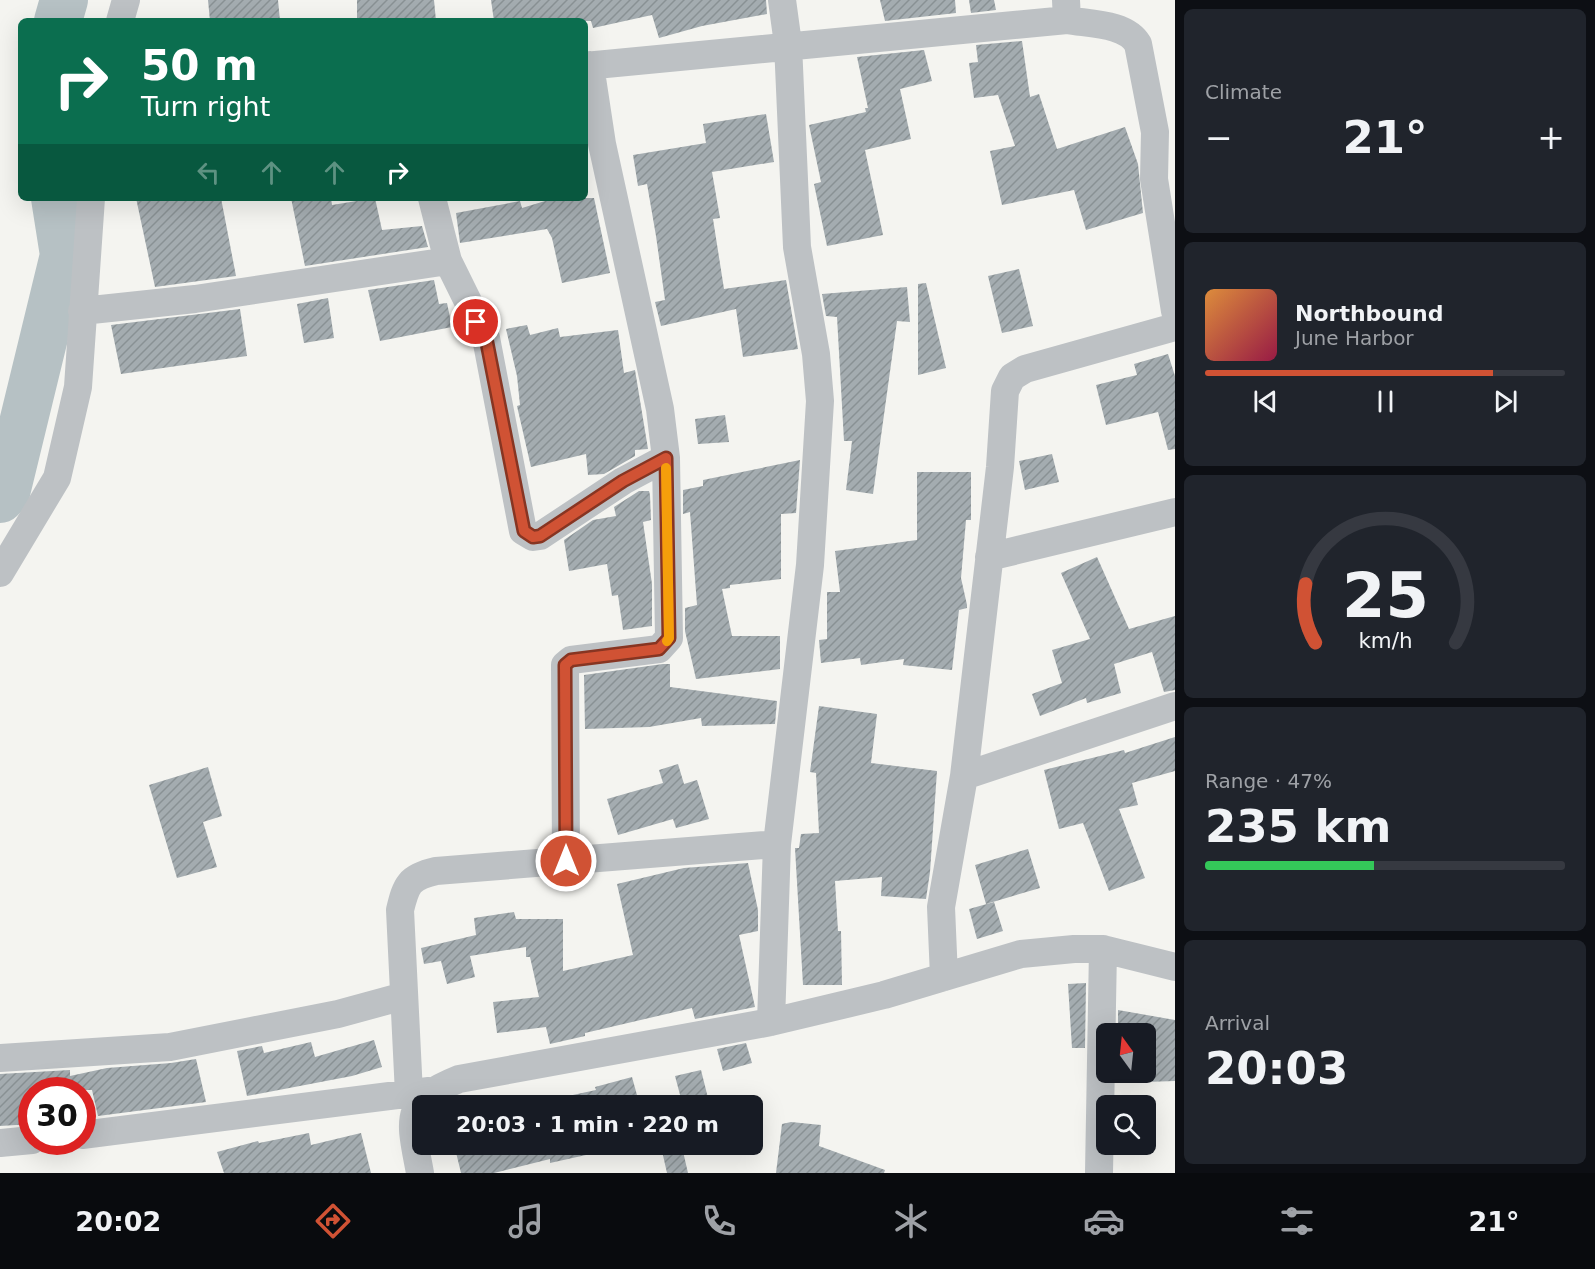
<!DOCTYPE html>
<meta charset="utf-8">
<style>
:root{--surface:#171b24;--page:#20242c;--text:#f1f3f6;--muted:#9ea1a6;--line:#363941;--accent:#d05234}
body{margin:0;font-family:"DejaVu Sans",sans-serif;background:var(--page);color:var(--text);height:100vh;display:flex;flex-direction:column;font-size:22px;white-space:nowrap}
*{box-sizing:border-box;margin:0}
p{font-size:20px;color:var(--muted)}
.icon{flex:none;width:33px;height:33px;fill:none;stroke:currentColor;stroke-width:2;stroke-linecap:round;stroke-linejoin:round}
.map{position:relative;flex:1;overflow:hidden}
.sheet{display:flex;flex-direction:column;gap:9px;padding:9px;background:#0d0f14;width:420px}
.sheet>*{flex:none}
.top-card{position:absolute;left:18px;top:18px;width:570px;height:183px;border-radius:9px;box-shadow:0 6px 24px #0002;background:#0b6e4f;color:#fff;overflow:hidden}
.needle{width:39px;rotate:345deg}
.fabs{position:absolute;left:1096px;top:1023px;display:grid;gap:12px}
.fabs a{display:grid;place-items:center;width:60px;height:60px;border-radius:9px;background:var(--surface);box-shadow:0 6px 24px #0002;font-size:30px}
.speed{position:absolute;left:18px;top:1077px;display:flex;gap:12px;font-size:30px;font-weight:700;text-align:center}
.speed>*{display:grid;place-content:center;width:78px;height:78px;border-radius:50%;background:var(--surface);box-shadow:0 6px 24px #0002;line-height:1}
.speed .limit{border:9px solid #d22;background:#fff;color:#111}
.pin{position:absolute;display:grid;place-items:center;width:51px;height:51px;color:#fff;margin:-26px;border:3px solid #fff;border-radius:50%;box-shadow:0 2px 6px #0007}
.me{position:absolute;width:66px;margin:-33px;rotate:0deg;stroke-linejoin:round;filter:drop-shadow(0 0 4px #0008)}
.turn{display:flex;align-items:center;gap:21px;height:126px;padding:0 24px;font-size:27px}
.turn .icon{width:78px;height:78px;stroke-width:2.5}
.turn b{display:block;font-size:42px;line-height:51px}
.lanes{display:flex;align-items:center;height:57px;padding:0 24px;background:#0003;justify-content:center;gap:30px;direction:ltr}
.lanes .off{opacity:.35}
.big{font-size:45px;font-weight:700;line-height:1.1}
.sheet .widget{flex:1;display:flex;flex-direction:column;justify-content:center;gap:9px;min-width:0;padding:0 21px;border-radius:9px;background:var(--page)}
.sheet .dial{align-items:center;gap:0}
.dial svg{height:156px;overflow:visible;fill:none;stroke:var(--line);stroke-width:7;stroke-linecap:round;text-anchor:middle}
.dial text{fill:var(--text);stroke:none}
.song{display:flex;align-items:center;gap:18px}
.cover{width:72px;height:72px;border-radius:9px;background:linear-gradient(135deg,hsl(30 70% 55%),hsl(340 70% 35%))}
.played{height:6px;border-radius:3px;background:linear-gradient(90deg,var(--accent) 80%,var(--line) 80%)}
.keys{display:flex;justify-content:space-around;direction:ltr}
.heat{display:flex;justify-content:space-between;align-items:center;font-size:33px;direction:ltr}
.charge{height:9px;border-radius:4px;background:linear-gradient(90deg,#34c759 47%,var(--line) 0)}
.trip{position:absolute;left:412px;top:1095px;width:351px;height:60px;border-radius:9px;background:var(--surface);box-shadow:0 6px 24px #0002;font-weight:700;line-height:60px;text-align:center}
.menu{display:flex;height:96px;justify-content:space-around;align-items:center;background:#090b0e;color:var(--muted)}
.menu .icon{width:42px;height:42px}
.menu .current{color:var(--accent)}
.menu b{font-size:27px;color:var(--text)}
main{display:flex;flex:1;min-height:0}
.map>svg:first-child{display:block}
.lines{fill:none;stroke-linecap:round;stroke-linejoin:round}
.river{stroke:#b6c1c4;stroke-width:48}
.building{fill:url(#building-hatch)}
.minor{stroke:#bdc1c4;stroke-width:28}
.route-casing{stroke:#873522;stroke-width:15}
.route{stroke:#d05234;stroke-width:10}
.slow{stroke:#f59e0b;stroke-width:10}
</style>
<main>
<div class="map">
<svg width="1175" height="1173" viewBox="0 0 1175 1173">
<defs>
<pattern id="building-hatch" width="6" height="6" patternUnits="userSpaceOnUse" patternTransform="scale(1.5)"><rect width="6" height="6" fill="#a4acb0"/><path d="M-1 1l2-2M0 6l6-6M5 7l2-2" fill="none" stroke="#899194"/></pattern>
</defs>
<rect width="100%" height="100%" fill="#f4f4f0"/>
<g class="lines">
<path class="river" d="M58 21 64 0
M0 499 6 493 64 255 55 198"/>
</g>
<path class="building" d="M208 0H278L280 21H210Z
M357 0H434L436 21H357Z
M491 0H766L767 14 702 26 659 38 652 15 593 28 591 21H494Z
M880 0H955L956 13 885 21Z
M969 0H994L996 10 971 13Z
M1022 41 1030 97 1039 94 1057 149 1125 127 1138 164 1143 213 1086 230 1074 190 1002 205 990 151 1015 146 998 95 974 98 969 63 978 62 976 45Z
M924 50 932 81 900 89 911 139 865 150 883 235 827 246 814 184 821 182 809 125 866 112 865 108H868L857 57Z
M766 114 774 162 712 172 720 218 713 219 724 289 786 280 798 349 743 357 736 309 661 326 655 302 665 300 656 236 647 184 638 186 633 155 706 143 703 124Z
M136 198H221L236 276 155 287Z
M291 198H331L332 205 375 198 382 230 422 226 428 247 305 266Z
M555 198H594L610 273 562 283 552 238 547 229 460 243 456 213 520 201 522 208Z
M1019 269 1033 326 1002 333 988 276Z
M434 280 439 304 447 303 452 327 380 341 368 290Z
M926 283 946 368 918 375V284Z
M907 287 910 322 897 321 873 494 846 490 852 441H844L837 317 826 316 822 294Z
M328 298 334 338 304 343 297 304Z
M240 309 247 356 121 374 111 325Z
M527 325 530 335 558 328 560 337 618 330 624 373 635 370 648 449 635 450V456L604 474 588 475 586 454 531 467 517 406 520 405 517 376 506 329Z
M1168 354 1175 376V449L1168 450 1158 412 1106 425 1096 385 1137 375 1134 364Z
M725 415 729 442 698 444 695 419Z
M1052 454 1059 482 1025 490 1019 461Z
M800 460 796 513 781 514V579L730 585V588L722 589 732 636H780V669L696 679 685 631V608L697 605 690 512 683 514V490L703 486V480Z
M917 472H971V520H966L961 578 967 605V608L959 610 952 670 903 665 904 659 861 665 860 658 821 663 819 640 827 639V592H840L835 551 917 540Z
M639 491H649L650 495 651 520 643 522 652 584V626L623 630 618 595 612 596 607 564 569 571 564 540 593 520 616 516 614 507Z
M1097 557 1129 629 1175 616V690L1164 692 1152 652 1114 664 1121 693 1087 703 1086 698 1040 716 1032 694 1062 683 1052 650 1090 639 1061 573Z
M663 664H670V687L777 701 775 724 702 726 701 718 649 727 585 729 584 675Z
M819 706 877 714 871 763 937 771 930 872 926 899 881 896 882 877 835 881 838 931H841L842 985H803L795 848H799L801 834 819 833 816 773 810 772Z
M1175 737V771L1132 783 1138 805 1119 809 1145 878 1109 891 1083 823 1059 829 1044 770 1124 750 1125 753Z
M678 764 684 784 697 780 709 819 676 828 673 819 618 835 607 799 663 783 659 770Z
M208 767 222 816 203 822 217 867 177 878 149 785Z
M1028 849 1040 888 986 904 975 865Z
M748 863 758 910V931L739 935 755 1007 695 1019 692 1008 585 1033V1036L550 1044 546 1027 497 1033 493 1002 539 997 530 957H526V947L470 956 475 977 447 984 441 961 424 964 421 948 476 935 474 918 514 912 516 919H563V971L633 955 617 884 684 868Z
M994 902 1003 931 977 939 969 909Z
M1086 983 1085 1048H1072L1068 984Z
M1118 1010 1175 1020V1081L1117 1083V1072H1146V1034H1118Z
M374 1040 382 1067 352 1076 247 1096 237 1051 262 1046 264 1053 311 1042 315 1057Z
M746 1043 752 1063 723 1071 717 1049Z
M196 1059 206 1102 98 1116 92 1090H32V1124L0 1126V1074L70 1070V1076L107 1068 171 1063Z
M701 1070 710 1106H683L675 1076Z
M632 1077 640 1106H508L530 1100 531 1104 596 1090 595 1087Z
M791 1122 821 1125 819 1146 885 1170 884 1173H776L782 1124Z
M309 1133 311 1145 361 1133 371 1173H224L217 1152 258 1141 259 1143Z
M454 1144H651V1145L614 1155 613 1149 550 1163V1159L494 1173H461Z
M682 1147 688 1173H667L662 1151Z"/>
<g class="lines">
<path class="minor" d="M1066 0 1067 20C1089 24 1126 23 1138 44L1155 132 1154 179 1175 311
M120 21 126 0
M590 65 602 144 660 409 666 458
M585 66 1067 20
M432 198 448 261 486 338 523 531 533 537 540 536 623 481 666 458 669 638 659 649 571 660 565 665 566 861
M82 311 195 299 448 261
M989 557 1175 512
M0 573 57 478 78 387 91 198
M964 776 1175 706
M944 977 941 907 964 776 1000 467 1005 391 1012 377 1025 369 1175 327
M771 1022 777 844
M0 1058 170 1047 338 1014 404 996
M409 1094 400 910C406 885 409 877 436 871L777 844 810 565 820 401 816 354 797 247 788 44 782 0
M82 1135 429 1091
M0 1143 32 1140
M420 1173C410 1119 402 1102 459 1079L771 1022 884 995 1021 954 1074 949H1103L1175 967
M1099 1173 1103 949"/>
</g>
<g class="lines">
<g class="route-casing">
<path id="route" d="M476 322 486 338 524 531 533 537 540 536 623 481 666 458 669 638 659 649 571 660 565 665 566 861"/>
</g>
<use href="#route" class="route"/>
<path class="slow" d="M666 468 669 638 667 641"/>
</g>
</svg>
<div class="fabs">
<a><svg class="needle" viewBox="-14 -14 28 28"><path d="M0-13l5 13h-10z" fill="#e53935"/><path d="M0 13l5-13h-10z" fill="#9ea1a6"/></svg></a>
<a><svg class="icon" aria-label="search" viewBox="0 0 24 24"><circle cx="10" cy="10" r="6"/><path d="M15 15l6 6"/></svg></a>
</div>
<div class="speed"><div class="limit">30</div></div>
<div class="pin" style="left:476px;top:322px;background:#d93025"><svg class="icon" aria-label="arrive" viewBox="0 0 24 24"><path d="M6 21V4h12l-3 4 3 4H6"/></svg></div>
<svg class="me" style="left:566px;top:861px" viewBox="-20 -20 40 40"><circle r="17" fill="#d05234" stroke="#fff" stroke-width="3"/><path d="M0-11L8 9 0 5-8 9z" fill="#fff"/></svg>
<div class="trip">20:03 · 1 min · 220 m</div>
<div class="top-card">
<div class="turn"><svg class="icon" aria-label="right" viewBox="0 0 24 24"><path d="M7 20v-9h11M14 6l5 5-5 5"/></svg><div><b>50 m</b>Turn right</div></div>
<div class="lanes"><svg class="icon off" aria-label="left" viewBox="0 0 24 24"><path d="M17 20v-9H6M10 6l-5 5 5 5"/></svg><svg class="icon off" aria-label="ahead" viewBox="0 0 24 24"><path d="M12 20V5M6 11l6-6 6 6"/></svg><svg class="icon off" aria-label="ahead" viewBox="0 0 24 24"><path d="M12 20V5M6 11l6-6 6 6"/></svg><svg class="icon" aria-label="right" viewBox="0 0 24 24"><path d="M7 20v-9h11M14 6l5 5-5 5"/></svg></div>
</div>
</div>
<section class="sheet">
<div class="widget"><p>Climate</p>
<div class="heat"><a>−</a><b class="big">21°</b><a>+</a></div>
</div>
<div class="widget">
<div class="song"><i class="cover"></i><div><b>Northbound</b><p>June Harbor</p></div></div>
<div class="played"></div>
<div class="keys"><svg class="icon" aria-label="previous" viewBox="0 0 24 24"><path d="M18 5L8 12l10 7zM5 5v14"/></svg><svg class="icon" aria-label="pause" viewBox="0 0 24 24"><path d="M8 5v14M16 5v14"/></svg><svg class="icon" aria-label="next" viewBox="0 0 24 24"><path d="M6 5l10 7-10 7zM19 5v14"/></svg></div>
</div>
<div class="widget dial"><svg viewBox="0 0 100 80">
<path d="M14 69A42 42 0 1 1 86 69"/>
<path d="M14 69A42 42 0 0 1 9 39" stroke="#d05234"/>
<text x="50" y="56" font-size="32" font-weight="700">25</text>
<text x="50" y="72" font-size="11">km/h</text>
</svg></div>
<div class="widget"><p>Range · 47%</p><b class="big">235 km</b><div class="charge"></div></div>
<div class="widget"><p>Arrival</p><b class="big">20:03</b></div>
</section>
</main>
<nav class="menu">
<b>20:02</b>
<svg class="icon current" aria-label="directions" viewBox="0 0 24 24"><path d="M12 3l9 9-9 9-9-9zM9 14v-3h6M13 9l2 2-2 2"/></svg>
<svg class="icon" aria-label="music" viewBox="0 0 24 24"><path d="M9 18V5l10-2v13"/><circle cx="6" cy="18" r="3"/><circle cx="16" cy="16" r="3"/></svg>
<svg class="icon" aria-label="phone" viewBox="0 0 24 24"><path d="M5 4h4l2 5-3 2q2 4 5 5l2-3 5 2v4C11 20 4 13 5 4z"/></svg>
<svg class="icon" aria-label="climate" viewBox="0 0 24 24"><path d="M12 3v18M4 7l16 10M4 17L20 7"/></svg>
<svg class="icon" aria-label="car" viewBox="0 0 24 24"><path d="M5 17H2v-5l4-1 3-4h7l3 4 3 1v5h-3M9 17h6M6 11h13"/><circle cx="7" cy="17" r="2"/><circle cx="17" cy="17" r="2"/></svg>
<svg class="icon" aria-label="filters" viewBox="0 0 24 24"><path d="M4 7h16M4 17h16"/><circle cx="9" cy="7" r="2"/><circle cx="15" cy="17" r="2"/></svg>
<b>21°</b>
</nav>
